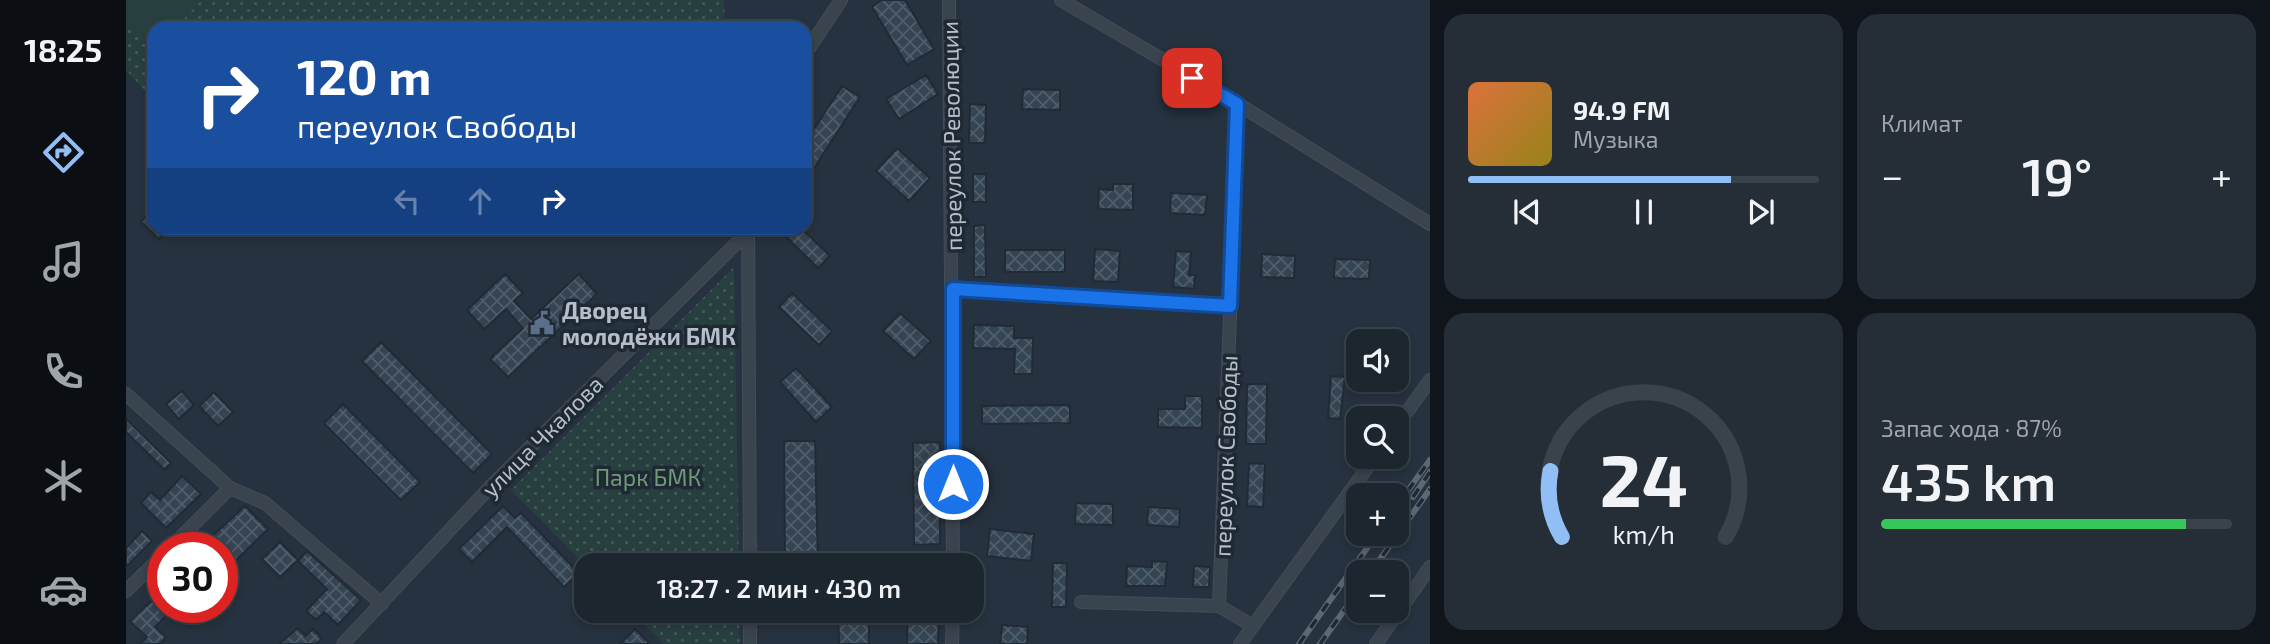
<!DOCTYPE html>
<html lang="ru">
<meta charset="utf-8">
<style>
:root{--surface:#1c262f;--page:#252e37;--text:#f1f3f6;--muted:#a0a5aa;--line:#3a434b;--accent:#90bef5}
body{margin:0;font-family:"Exo 2",sans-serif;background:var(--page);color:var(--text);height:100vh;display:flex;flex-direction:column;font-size:26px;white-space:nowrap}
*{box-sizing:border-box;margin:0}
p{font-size:23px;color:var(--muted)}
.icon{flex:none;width:38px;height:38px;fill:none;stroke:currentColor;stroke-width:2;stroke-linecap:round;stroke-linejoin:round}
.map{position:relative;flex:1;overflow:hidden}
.details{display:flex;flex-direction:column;gap:14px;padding:14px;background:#0f151a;width:840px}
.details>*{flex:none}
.guide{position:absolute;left:21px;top:21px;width:665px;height:214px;border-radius:21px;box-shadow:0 4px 10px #0003,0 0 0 2px var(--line);background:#1a4fa0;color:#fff;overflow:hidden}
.fabs{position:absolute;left:1220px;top:329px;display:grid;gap:14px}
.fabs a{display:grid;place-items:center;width:63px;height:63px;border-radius:14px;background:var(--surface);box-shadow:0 4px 10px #0003,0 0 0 2px var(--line);font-size:35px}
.speed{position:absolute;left:21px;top:532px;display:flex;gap:14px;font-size:35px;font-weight:700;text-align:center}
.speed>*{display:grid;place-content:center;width:91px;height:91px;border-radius:50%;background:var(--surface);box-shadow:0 4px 10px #0003,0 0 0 2px var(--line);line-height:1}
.speed .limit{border:10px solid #d22;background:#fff;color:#111}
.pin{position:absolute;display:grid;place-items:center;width:60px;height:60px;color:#fff;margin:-30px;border-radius:14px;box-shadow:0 4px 10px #0006}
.me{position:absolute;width:77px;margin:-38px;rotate:0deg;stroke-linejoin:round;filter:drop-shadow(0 0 5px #0008)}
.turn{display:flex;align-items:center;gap:24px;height:147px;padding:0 35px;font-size:32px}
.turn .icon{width:91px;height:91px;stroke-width:2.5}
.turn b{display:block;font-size:49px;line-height:60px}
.lanes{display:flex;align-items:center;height:66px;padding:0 35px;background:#0003;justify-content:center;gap:35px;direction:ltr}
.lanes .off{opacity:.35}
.big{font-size:52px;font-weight:600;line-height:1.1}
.details .card{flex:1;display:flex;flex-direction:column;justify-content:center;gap:10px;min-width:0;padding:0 24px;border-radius:21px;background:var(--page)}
.details .dial{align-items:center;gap:0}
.dial svg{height:182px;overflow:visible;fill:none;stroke:var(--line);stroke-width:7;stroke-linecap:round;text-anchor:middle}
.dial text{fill:var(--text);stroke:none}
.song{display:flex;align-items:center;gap:21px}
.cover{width:84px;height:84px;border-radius:10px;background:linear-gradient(135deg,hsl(20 70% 55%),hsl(50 70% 35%))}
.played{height:7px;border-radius:4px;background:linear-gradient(90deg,var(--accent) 75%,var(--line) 75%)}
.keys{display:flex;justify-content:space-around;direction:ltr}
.heat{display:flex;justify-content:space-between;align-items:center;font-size:38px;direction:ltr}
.charge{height:10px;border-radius:5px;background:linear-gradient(90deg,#34c759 87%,var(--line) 0)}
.details .tiles{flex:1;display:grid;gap:14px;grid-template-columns:repeat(2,1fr)}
.trip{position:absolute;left:448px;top:553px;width:410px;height:70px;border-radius:21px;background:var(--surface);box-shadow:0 4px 10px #0003,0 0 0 2px var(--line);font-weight:600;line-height:70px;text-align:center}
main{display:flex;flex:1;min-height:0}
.menu{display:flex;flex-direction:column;width:126px;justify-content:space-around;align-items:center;background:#0b0f13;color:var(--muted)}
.menu .icon{width:49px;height:49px}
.menu .on{color:var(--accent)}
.menu b{font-size:32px;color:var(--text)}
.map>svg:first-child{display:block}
.grass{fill:url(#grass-dots)}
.garden{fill:#283f40}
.building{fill:url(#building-cross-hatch);stroke:#212b36;stroke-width:2}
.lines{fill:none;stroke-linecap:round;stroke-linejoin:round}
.minor-casing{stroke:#434d58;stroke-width:14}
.minor{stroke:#3a444f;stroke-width:12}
.rail-casing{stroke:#5c6876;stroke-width:6}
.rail{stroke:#1f2934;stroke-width:3.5;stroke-dasharray:10;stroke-linecap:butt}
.route-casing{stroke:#114b97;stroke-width:18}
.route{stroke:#1a73e8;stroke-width:12}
.labels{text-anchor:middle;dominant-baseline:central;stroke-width:7;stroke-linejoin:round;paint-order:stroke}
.street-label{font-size:23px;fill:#b6bfc9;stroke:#1f2934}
.poi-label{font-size:23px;font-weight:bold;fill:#b6bfc9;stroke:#1f2934;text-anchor:start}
.park-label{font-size:23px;fill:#6e9a75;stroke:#1f2934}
</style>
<main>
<nav class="menu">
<b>18:25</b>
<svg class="icon on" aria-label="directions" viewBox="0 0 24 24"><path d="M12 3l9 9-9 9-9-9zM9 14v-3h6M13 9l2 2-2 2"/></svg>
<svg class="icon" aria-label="music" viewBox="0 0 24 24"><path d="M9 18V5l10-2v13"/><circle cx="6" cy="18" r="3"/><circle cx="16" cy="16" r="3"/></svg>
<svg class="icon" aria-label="phone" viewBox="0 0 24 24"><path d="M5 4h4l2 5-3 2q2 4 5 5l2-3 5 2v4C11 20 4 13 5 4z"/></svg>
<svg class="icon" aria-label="climate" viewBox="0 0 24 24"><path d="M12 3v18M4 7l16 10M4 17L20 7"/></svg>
<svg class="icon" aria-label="car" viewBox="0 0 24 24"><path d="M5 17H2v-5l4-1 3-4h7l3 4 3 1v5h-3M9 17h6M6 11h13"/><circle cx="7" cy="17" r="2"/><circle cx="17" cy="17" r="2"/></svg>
</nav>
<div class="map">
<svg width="1304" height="644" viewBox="0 0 1304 644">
<defs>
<pattern id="grass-dots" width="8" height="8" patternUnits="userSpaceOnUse" patternTransform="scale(1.75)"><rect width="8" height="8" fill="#283f40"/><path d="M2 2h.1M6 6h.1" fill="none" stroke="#45595a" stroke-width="1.8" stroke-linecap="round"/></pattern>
<pattern id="building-cross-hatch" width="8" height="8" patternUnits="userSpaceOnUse" patternTransform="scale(1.75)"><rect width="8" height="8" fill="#354453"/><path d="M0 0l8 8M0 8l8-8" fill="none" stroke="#505d6a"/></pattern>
</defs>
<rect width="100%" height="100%" fill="#26323f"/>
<path class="grass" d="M0 0H598L599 28H276L269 21 261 28H28V100L0 70Z
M608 267 613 565 460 566 385 490Z
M505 611H613L614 644H538Z"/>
<path class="garden" d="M0 0H76L49 28H28V48L0 21Z"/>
<path class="building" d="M756 0H779L808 49 781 65 746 7Z
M800 75 812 94 773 119 760 99Z
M716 86 734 97 679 182V143Z
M897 89 934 90V110L896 109Z
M844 104 860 105 859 143H843Z
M771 148 804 178 783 201 750 171Z
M847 174H860V202H847Z
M987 184H1007V210L972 209 973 189 987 190Z
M1045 193 1081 195 1079 215 1044 213Z
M28 208V228H44L33 239 15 222Z
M859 225 860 277H848V226Z
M651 228H675L704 256 692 268Z
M969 249 994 251 992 282 967 281Z
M879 250H939V272H879Z
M1050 251 1065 252 1063 275H1069L1068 289 1047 287Z
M1136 254 1169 256 1168 278 1135 277Z
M1209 259 1244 260 1243 279 1208 278Z
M379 274 397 293 388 301 405 319 453 274 471 294 382 377 364 359 397 328 380 309 358 329 341 310Z
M666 293 706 331 693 345 653 307Z
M774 313 805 341 788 359 757 331Z
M848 325 888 326V338H907L906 374H888L889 349 847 348Z
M255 342 366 454 347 473 236 361Z
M670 368 706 407 690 422 654 382Z
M1205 376 1219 377 1214 419 1202 418Z
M1121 384H1141L1140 444H1120Z
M56 391 68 405 53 419 40 404Z
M88 392 107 412 92 426 73 406Z
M1059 396H1076V428L1032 427V409H1059Z
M217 404 294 482 275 500 198 423Z
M944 405V423L856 424V406Z
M0 419 45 463 39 470 0 432Z
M658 441H689L692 565H659Z
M814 442V544L788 545 787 443Z
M1123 463 1139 464 1137 507 1121 506Z
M56 476 75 494 40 528 15 503 25 492 34 500Z
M950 503 987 504V525L949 524Z
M119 506 142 529 97 573 113 590 96 606V548H88L81 541Z
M377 506 389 518 395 513 453 573 438 587 381 527 346 562 333 549Z
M1022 507 1054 509 1053 527 1021 525Z
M864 529 908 534 905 561 861 556Z
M16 531 26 541 0 567V548Z
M154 542 172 560 154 577 136 559Z
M181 551 235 600 212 625 198 612 190 620 180 611 201 589 172 561Z
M1026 561 1041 562 1039 586H1000L1001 566 1026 567Z
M927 563H941L940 607H926Z
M1068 566 1084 567 1083 587H1067Z
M37 590V607L45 611 29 627 40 637 34 644H14L21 637 4 621Z
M712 611H743V644H713Z
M782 611H813L812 644H781Z
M876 625 902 627 901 644H874Z
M172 628 179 636 187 629 196 639 190 644H153Z
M509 629 524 644H494Z"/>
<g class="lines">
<g class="minor-casing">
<path id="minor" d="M823 0 827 565
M935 0 1112 104 1304 224
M679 54 715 0
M1112 104 1093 606 1127 626
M622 228 624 565
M827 289 1104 306
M0 394 104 488 139 503 256 604
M1270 427 1304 380
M44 548 104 488
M0 591 37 555
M955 602 1093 606
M624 611V644
M217 644 366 485 621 233
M826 644 827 611
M1114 644 1249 457
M1250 644 1304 567"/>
</g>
<use href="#minor" class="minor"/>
<g class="rail-casing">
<path id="rail" d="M1287 497 1304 472
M1270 507 1304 460
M1245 572 1304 489
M1173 644 1251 534
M1194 644 1232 591"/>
</g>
<use href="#rail" class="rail"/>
</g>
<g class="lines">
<g class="route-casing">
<path id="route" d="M827 484V289L1104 306 1111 104 1066 78"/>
</g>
<use href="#route" class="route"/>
</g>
<defs>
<g id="civic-bare" transform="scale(1.89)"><path d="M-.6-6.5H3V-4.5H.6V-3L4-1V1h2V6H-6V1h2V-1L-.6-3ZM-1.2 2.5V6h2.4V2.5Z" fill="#5c6f8a" stroke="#1f2934" stroke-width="2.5" paint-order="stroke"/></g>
</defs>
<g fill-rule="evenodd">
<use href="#civic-bare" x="416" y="323"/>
</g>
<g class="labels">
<g class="street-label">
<text transform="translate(825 136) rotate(-91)">переулок Революции</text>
<text transform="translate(416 436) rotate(-45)">улица Чкалова</text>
<text transform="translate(1099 456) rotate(-88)">переулок Свободы</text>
</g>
<g class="poi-label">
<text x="436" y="310">Дворец<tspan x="436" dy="26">молодёжи БМК</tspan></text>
</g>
<g class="park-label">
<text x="522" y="477">Парк БМК</text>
</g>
</g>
</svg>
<div class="fabs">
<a><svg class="icon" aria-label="sound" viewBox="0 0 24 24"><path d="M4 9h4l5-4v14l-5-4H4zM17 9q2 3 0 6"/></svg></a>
<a><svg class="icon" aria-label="search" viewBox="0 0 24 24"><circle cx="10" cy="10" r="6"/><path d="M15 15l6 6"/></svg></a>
<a>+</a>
<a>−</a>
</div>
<div class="speed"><div class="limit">30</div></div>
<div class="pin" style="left:1066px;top:78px;background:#d93025"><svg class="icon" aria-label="arrive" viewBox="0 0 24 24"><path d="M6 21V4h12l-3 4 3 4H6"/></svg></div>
<svg class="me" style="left:827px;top:484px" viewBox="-20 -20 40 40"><circle r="17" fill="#1a73e8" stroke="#fff" stroke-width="3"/><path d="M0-11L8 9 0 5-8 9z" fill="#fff"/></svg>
<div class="trip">18:27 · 2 мин · 430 m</div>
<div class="guide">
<div class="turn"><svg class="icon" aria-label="right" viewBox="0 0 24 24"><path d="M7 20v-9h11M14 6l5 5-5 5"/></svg><div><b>120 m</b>переулок Свободы</div></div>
<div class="lanes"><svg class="icon off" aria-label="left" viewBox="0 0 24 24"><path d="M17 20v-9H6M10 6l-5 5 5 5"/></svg><svg class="icon off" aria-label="ahead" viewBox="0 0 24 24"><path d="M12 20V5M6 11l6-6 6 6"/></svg><svg class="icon" aria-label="right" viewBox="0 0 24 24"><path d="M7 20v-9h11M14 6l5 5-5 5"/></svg></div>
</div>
</div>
<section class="details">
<div class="tiles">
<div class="card">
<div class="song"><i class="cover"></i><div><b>94.9 FM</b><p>Музыка</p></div></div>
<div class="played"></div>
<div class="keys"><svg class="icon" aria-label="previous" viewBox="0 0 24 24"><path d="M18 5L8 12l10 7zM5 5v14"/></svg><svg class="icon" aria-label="pause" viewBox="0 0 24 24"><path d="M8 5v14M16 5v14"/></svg><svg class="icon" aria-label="next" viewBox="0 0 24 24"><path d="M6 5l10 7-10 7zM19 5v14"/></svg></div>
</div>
<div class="card"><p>Климат</p>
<div class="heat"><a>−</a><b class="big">19°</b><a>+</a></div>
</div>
<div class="card dial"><svg viewBox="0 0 100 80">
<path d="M14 69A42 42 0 1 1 86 69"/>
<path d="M14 69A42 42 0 0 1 9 40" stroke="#90bef5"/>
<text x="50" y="56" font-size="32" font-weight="700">24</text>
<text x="50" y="72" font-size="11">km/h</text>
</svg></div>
<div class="card"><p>Запас хода · 87%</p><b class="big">435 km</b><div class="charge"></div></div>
</div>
</section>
</main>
